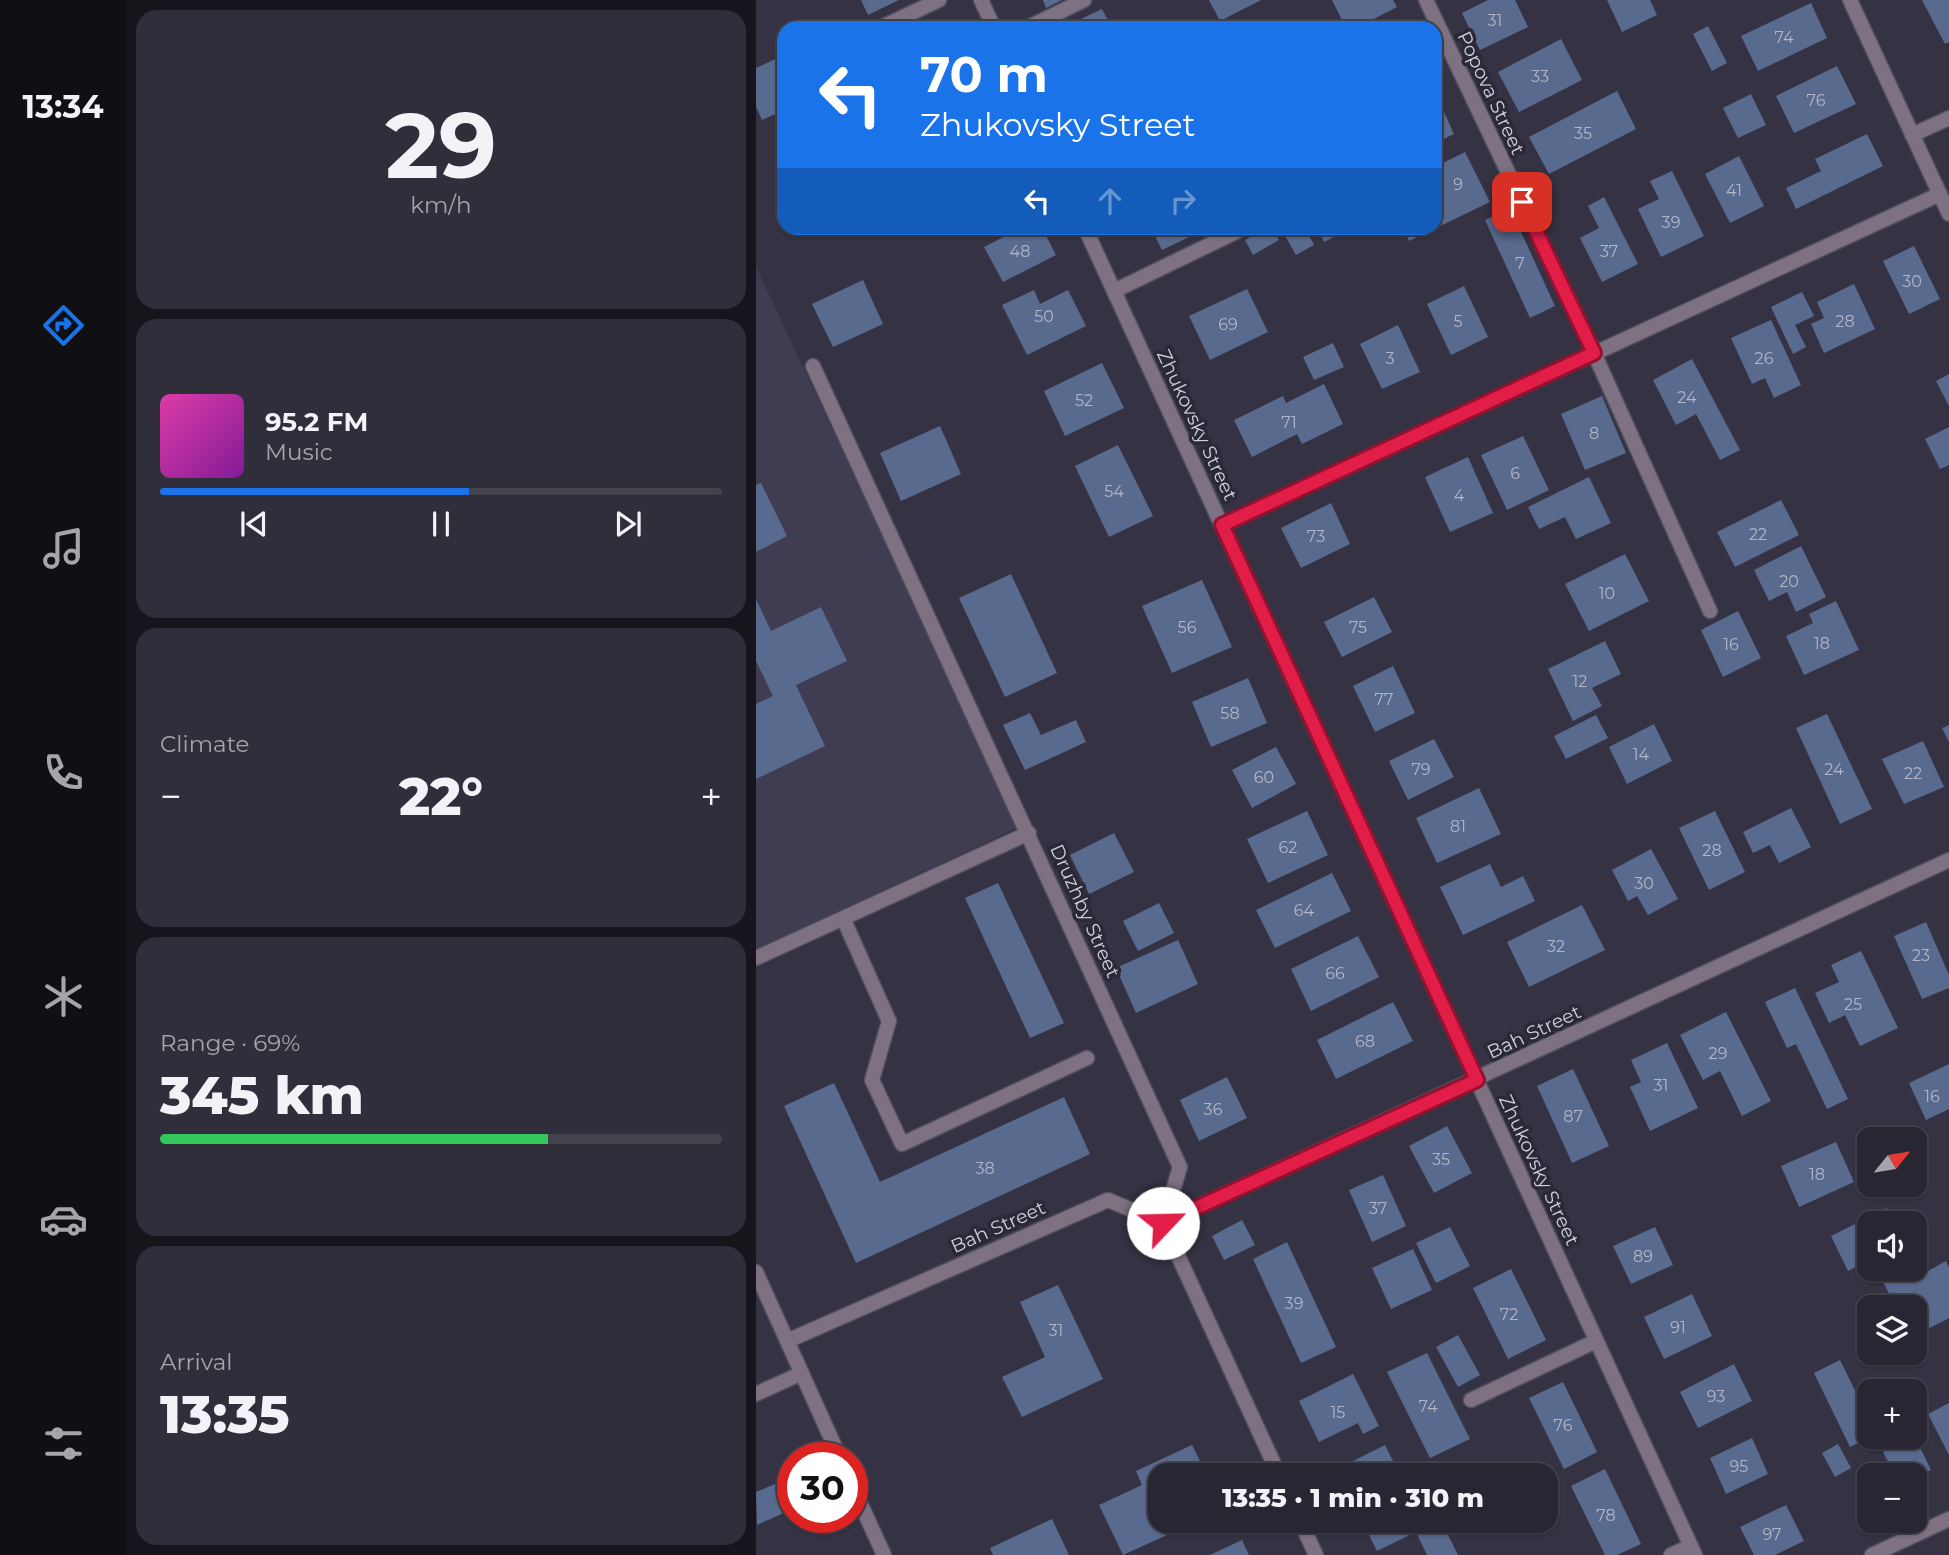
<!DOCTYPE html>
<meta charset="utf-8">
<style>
:root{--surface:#282632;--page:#302e3a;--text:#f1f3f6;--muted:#a5a5ac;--line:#44434d;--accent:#1a73e8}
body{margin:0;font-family:Montserrat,sans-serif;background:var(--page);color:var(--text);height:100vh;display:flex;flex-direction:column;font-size:26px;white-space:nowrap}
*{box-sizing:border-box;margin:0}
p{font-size:23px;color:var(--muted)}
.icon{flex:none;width:38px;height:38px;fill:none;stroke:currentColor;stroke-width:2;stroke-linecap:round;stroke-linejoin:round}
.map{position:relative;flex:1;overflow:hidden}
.panel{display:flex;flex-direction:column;gap:10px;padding:10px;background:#16151c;width:630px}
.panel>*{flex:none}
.hud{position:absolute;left:21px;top:21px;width:665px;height:214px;border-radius:21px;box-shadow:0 2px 5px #0004,0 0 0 2px var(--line);background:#1a73e8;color:#fff;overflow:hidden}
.needle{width:46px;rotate:60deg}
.tools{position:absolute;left:1101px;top:1127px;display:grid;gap:14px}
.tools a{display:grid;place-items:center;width:70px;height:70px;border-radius:14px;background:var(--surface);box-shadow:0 2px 5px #0004,0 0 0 2px var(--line);font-size:35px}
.speed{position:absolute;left:21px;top:1442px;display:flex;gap:14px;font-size:35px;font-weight:700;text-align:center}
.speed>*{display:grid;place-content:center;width:91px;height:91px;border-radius:50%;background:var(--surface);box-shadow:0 2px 5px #0004,0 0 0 2px var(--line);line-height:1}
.speed .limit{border:10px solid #d22;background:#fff;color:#111}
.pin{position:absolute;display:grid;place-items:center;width:60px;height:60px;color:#fff;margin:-30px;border-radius:14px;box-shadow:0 4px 10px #0006}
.me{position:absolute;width:77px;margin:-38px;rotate:66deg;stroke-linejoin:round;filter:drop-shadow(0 0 5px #0008)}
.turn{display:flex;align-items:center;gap:24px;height:147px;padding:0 28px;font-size:32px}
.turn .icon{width:91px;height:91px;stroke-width:2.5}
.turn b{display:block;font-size:49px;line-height:60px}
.lanes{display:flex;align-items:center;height:66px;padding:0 28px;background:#0003;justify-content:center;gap:35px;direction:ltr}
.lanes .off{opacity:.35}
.big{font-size:52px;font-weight:800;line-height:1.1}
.panel .tile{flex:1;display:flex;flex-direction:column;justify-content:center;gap:10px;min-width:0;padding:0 24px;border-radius:21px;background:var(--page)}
.panel .dial{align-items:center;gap:0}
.dial b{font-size:91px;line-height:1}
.song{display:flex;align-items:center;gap:21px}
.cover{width:84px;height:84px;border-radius:10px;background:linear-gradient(135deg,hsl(320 70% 55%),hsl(290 70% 35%))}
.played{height:7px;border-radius:4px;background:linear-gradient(90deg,var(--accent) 55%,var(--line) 55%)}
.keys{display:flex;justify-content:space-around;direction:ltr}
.heat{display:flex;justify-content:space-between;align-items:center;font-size:38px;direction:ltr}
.charge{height:10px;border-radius:5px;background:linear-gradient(90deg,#34c759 69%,var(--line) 0)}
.trip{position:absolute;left:392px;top:1463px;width:410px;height:70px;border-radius:21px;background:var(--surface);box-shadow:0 2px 5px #0004,0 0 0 2px var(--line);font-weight:800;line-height:70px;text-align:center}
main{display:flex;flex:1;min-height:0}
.tabs{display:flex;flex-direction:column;width:126px;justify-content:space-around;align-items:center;background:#100f14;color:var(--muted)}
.tabs .icon{width:49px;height:49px}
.tabs .current{color:var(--accent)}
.tabs b{font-size:32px;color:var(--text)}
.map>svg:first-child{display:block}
.built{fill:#403c52}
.building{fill:#596a8f}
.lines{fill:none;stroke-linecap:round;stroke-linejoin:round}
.service-casing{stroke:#514f5e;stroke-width:17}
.minor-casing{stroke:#514f5e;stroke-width:17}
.service{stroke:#7e7282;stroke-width:14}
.minor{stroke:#7e7282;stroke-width:14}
.route-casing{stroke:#92132f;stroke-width:18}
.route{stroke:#e11d48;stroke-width:12}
.labels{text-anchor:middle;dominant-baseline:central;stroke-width:7;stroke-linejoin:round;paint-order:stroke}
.number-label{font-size:16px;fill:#b3b6c7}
.street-label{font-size:19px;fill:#d1d0da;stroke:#2b2938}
</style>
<main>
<nav class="tabs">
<b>13:34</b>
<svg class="icon current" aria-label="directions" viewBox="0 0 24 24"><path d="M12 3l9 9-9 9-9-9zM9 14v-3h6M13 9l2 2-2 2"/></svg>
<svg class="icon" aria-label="music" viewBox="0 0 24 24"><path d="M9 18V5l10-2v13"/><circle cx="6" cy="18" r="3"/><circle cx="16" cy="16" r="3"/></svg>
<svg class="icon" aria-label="phone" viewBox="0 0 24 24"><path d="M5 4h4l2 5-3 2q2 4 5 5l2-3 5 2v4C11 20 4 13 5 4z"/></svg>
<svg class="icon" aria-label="climate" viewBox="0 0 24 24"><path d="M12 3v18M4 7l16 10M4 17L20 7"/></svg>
<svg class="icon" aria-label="car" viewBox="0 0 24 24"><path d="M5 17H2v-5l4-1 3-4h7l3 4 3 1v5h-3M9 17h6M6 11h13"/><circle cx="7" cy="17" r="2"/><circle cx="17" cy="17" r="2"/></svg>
<svg class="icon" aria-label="filters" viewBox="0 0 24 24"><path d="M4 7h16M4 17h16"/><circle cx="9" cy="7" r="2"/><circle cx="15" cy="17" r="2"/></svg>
</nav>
<section class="panel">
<div class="tile dial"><b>29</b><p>km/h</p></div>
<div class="tile">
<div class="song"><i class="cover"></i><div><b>95.2 FM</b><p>Music</p></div></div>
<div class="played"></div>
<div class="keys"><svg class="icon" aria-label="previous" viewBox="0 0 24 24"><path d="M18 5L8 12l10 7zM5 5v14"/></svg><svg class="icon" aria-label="pause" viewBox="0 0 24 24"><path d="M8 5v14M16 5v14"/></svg><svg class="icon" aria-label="next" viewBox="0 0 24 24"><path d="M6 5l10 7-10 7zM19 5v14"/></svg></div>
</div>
<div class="tile"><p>Climate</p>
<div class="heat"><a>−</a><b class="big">22°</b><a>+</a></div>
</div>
<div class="tile"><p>Range · 69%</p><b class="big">345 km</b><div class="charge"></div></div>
<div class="tile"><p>Arrival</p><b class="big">13:35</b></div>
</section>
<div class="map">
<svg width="1193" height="1555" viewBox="0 0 1193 1555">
<rect width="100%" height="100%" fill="#353343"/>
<path class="built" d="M0 267 263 827 0 949Z"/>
<path class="building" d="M105 0H143L112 15Z
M287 0H306L290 8Z
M453 0H505L464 21Z
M576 0H637L641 7 600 28H590Z
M732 0H759L772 27 724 50 706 13Z
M851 0H894L901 15 866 32Z
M1166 0H1193V42L1189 44Z
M1055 3 1071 38 1002 71 985 36Z
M346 9 356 28H306Z
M384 21 388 28H369Z
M952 26 971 63 956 71 937 34Z
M805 39 826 80 763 112 742 72Z
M28 55V110L6 120 0 107V68Z
M1081 66 1100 104 1038 133 1020 96Z
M861 91 880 129 793 174 773 137Z
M995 94 1010 125 982 138 967 108Z
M683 101 698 134 679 143V103Z
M1111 134 1127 166 1040 209 1030 188 1065 171 1059 159Z
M709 152 734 202 653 241 647 228H679V167Z
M983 156 1008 206 974 223 949 174Z
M916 171 948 236 905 257 882 209 903 199 894 181Z
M848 197 882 264 846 282 824 238 843 228 832 206Z
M754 208 799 306 774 318 729 220Z
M265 228H286L300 255 247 282 228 247Z
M395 228H452L406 250Z
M511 228H516L523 240 497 255 489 240Z
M539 228H549L558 245 540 255 528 234Z
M561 228H596L568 242Z
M1158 246 1184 299 1153 314 1127 261Z
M107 280 127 324 77 347 56 304Z
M1098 284 1119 329 1068 353 1055 324 1068 318 1061 302Z
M708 286 732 337 695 355 671 304Z
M491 289 512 332 454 360 433 316Z
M278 290 284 304 312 290 330 326 271 355 246 305Z
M1046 292 1058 316 1039 325 1050 347 1037 354 1015 307Z
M1015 320 1045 385 1018 398 1009 378 996 384 975 338Z
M642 325 664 372 626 389 604 344Z
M577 343 588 367 558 380 547 357Z
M936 359 984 450 964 460 940 414 920 425 897 380Z
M346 363 368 408 309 436 288 391Z
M1193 374V406L1180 381Z
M568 384 587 424 546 444 541 434 496 457 478 420 527 396 530 403Z
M846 396 870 453 829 470 805 414Z
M184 426 205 474 145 501 124 453Z
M1193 427V465L1184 469 1169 439Z
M767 436 793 490 751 510 725 455Z
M362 445 397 516 353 537 319 466Z
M712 457 737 513 694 532 669 477Z
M833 477 855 523 820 539 809 517 783 529 772 507Z
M5 483 31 536 0 552V485Z
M1025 500 1043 535 979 567 961 532Z
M575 503 594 544 545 568 525 528Z
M1045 546 1070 597 1040 612 1031 592 1013 601 998 570Z
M869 554 893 601 833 631 809 584Z
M255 574 301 673 249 697 203 598Z
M446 580 476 647 416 673 386 606Z
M618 597 636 632 586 657 568 622Z
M0 599 15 631 65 607 91 661 40 685 69 746 0 779V704L17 696 0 661Z
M1080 601 1103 650 1048 675 1030 636 1057 623 1053 614Z
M982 611 1005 658 967 677 945 630Z
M849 641 865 674 836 688 846 706 817 721 792 669Z
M637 666 659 713 619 732 597 686Z
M492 678 511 723 455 747 436 702Z
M274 713 285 735 320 720 330 742 269 770 247 725Z
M1071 714 1116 809 1084 824 1040 728Z
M840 715 852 738 810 759 798 736Z
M898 724 916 761 871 784 853 747Z
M1193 725V742L1186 728Z
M678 739 698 777 652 800 633 761Z
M1167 741 1188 787 1148 804 1126 759Z
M520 747 540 784 496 808 476 770Z
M723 788 745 834 681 863 660 818Z
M1035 808 1055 847 1023 863 1014 845 997 853 987 832Z
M551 811 572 855 512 883 491 839Z
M959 811 989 872 953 890 923 828Z
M358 833 378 872 333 894 314 855Z
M895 849 922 899 892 915 881 896 872 901 856 870Z
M734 864 745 887 767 876 779 901 707 935 684 887Z
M576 873 595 911 519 948 500 910Z
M242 883 308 1023 274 1038 209 898Z
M403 903 418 933 382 951 367 921Z
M826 905 849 950 773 987 751 942Z
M1170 922 1193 975V988L1166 999 1138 936Z
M602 936 623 977 555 1011 535 969Z
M422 940 442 984 380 1013 360 968Z
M1105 951 1142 1028 1104 1046 1089 1015 1073 1023 1059 993 1083 982 1075 965Z
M1039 988 1092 1099 1071 1109 1040 1044 1031 1048 1009 1002Z
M637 1002 657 1041 580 1079 561 1040Z
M970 1012 1015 1101 986 1116 964 1071 947 1080 924 1035Z
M911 1043 942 1108 894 1131 874 1087 885 1082 875 1060Z
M1193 1064V1109L1170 1120 1153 1083Z
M817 1069 853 1146 816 1163 781 1086Z
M471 1077 491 1118 443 1141 424 1100Z
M78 1083 124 1182 308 1097 334 1154 100 1263 28 1106Z
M691 1126 716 1173 678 1193 653 1146Z
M1080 1142 1098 1182 1043 1207 1025 1166Z
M627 1175 650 1226 616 1242 593 1190Z
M1131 1208 1138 1223H1113V1260L1092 1271 1075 1236Z
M486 1220 499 1245 468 1260 456 1236Z
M694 1227 714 1266 680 1283 660 1243Z
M899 1227 917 1265 875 1284 857 1246Z
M531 1242 580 1347 545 1363 497 1259Z
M657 1249 676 1290 635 1309 616 1268Z
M1158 1249 1170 1272 1190 1261 1193 1267V1318L1158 1336V1307H1140L1122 1272 1158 1269Z
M755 1269 790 1340 752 1359 717 1288Z
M302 1285 347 1379 266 1417 246 1377 289 1357 264 1302Z
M936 1294 956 1336 908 1359 888 1317Z
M702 1335 724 1375 702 1387 680 1347Z
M671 1353 714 1439 674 1458 631 1372Z
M1084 1360 1113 1419V1438L1094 1447 1058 1373Z
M978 1364 996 1401 942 1428 924 1392Z
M597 1374 623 1426 607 1434 602 1423 563 1442 543 1401Z
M807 1382 841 1452 808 1469 773 1398Z
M1193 1403V1455L1172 1414Z
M1138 1437H1159L1175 1470 1158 1478 1139 1475 1127 1452 1142 1445Z
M996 1438 1012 1474 970 1494 954 1458Z
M1082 1444 1095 1468 1079 1477 1066 1453Z
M436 1445 451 1475H404V1521H442L367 1555 343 1505 386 1485 380 1471Z
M629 1445 644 1475H584L581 1469Z
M761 1467 765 1475H744Z
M849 1469 885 1544 861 1555H849L815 1486Z
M19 1484 32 1511 1 1525 0 1492Z
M1030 1505 1048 1541 1019 1555H998L984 1527Z
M296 1519 313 1555H237L234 1548Z
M606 1521H685L702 1555H671L660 1532 621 1551Z
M759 1521H790L765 1533Z
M486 1540 493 1555H454Z"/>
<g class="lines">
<g class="service-casing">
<path id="service" d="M124 28 183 0
M271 28 328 0
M1156 135 1193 118
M358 291 488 228
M87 918 133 1021 116 1080 146 1144 331 1058
M0 958 273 833
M715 1400 840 1341
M915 1555 935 1546"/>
</g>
<g class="minor-casing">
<path id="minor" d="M225 0 238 28
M670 0 838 353 954 611
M1094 0 1193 214
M329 228 939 1555
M57 366 424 1167 407 1223 523 1475
M466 525 1184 194
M0 1272 84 1458
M31 1341 352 1200 407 1223 1193 860
M0 1394 46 1373
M96 1485 128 1555
M544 1521 560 1555
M1116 1555 1193 1519"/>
</g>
<use href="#service" class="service"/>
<use href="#minor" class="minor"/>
</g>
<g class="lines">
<g class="route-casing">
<path id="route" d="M407 1223 721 1080 466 525 838 353 766 202"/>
</g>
<use href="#route" class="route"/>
</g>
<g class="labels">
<g class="number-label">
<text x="739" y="20">31</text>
<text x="1028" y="37">74</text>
<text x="784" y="76">33</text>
<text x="1060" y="100">76</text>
<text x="827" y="133">35</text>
<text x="702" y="184">9</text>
<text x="978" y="190">41</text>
<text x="915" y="222">39</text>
<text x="264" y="251">48</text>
<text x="853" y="251">37</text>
<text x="764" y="263">7</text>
<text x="1156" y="281">30</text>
<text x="288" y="316">50</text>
<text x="702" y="321">5</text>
<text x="1089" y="321">28</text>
<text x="472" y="324">69</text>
<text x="634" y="358">3</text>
<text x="1008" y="358">26</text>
<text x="931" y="397">24</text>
<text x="328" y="400">52</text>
<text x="533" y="422">71</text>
<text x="838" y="433">8</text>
<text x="759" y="473">6</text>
<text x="358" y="491">54</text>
<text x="703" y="495">4</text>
<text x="1002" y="534">22</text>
<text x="560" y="536">73</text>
<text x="1033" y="581">20</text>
<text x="851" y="593">10</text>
<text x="431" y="627">56</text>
<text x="602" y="627">75</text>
<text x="1066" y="643">18</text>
<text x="975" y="644">16</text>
<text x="824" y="681">12</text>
<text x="628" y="699">77</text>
<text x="474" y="713">58</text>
<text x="885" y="754">14</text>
<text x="665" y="769">79</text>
<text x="1078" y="769">24</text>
<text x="1157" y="773">22</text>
<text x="508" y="777">60</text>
<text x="702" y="826">81</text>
<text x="532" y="847">62</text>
<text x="956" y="850">28</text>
<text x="888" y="883">30</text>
<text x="548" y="910">64</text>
<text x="800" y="946">32</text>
<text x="1165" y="955">23</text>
<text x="579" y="973">66</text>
<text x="1097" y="1004">25</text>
<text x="609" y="1041">68</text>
<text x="962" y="1053">29</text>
<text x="905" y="1085">31</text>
<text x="1176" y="1096">16</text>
<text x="457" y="1109">36</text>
<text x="817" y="1116">87</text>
<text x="685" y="1159">35</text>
<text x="229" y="1168">38</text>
<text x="1061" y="1174">18</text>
<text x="622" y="1208">37</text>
<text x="887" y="1256">89</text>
<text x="538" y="1303">39</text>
<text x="753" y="1314">72</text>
<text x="922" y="1327">91</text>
<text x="300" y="1330">31</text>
<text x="960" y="1396">93</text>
<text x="672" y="1406">74</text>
<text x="582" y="1412">15</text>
<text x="807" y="1425">76</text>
<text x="983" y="1466">95</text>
<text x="850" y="1515">78</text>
<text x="1016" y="1534">97</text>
</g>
<g class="street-label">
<text transform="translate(735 93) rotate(65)">Popova Street</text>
<text transform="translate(441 425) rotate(65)">Zhukovsky Street</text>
<text transform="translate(329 911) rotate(66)">Druzhby Street</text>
<text transform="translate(778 1032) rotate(-25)">Bah Street</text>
<text transform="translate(783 1170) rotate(65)">Zhukovsky Street</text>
<text transform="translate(242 1227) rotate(-24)">Bah Street</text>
</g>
</g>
</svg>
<div class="tools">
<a><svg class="needle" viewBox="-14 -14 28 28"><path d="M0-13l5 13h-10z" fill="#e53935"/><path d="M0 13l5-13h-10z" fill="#a5a5ac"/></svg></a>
<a><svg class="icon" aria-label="sound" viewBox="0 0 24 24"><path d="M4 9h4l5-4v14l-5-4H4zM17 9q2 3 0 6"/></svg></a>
<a><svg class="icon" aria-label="layers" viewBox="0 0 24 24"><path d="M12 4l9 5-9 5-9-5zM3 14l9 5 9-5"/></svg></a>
<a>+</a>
<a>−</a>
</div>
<div class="speed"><div class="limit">30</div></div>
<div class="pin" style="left:766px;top:202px;background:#d93025"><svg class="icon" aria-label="arrive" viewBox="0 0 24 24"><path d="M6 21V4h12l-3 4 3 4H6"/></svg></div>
<svg class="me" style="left:407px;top:1223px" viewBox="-20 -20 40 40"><circle r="19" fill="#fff"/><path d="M0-13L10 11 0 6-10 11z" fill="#e11d48"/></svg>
<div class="trip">13:35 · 1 min · 310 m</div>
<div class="hud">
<div class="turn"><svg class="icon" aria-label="left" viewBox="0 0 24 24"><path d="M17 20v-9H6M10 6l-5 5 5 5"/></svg><div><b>70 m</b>Zhukovsky Street</div></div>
<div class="lanes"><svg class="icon" aria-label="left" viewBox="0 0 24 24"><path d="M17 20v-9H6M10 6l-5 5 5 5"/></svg><svg class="icon off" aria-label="ahead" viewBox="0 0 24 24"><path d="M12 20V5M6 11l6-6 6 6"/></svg><svg class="icon off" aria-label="right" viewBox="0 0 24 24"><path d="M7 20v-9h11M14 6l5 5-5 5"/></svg></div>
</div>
</div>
</main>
